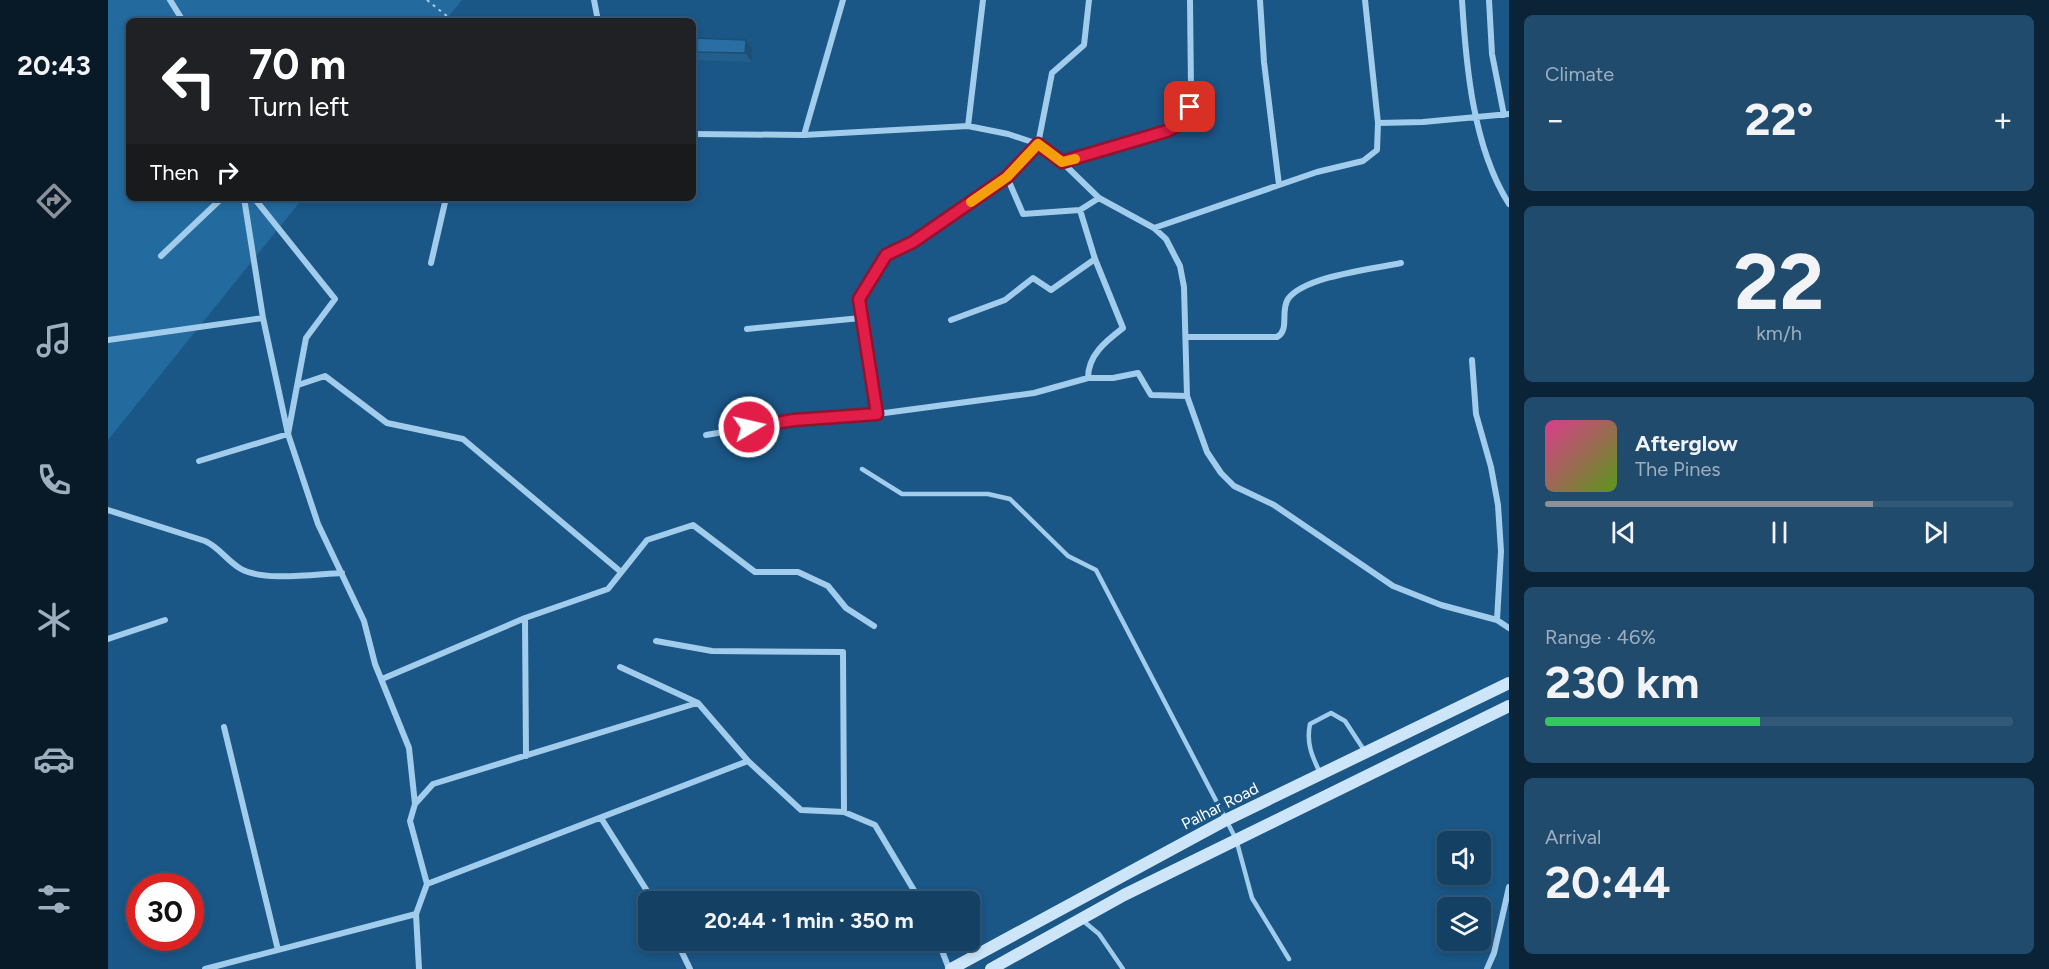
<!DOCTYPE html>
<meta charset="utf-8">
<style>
:root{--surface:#144064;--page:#214b6d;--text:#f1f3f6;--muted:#9dafbf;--line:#335978;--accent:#8c9099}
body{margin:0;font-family:Figtree,sans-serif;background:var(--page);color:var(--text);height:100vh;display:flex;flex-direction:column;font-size:22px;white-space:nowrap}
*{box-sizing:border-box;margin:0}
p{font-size:20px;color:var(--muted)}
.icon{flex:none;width:33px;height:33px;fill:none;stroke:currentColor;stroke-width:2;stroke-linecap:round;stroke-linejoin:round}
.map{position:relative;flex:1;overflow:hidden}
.panel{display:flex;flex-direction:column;gap:15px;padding:15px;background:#0b2337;width:540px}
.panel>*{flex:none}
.hud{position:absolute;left:18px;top:18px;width:570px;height:183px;border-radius:9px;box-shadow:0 3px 9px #0003,0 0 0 2px var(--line);background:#202124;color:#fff;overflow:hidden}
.controls{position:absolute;left:1329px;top:831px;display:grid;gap:12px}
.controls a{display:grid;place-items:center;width:54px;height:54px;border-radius:9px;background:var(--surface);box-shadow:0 3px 9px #0003,0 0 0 2px var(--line);font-size:30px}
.speed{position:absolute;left:18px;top:873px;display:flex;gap:12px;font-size:30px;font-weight:700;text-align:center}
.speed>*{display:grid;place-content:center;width:78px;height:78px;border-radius:50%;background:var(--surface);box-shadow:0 3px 9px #0003,0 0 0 2px var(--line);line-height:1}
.speed .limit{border:9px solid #d22;background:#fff;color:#111}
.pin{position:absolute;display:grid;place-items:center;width:51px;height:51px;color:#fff;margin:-26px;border-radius:12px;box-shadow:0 3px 9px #0006}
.me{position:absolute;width:66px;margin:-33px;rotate:81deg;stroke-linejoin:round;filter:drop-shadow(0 0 4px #0008)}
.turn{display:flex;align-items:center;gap:21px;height:126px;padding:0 24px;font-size:27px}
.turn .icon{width:78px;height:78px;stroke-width:2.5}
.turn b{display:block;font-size:42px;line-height:51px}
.then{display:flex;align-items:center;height:57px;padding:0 24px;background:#0003;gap:12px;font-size:22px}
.big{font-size:45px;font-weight:700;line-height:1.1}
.panel .tile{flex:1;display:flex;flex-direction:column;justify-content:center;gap:9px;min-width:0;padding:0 21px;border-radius:9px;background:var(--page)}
.panel .dial{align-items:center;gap:0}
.dial b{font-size:78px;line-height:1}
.song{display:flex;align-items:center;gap:18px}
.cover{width:72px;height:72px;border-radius:9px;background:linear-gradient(135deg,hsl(330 70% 55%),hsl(90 70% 35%))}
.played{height:6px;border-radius:3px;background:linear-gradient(90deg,var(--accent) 70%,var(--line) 70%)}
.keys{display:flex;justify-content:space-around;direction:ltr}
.heat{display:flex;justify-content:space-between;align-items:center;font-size:33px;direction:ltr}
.charge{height:9px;border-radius:4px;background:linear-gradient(90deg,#34c759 46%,var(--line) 0)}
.trip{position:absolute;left:530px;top:891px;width:342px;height:60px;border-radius:9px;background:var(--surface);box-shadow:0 3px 9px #0003,0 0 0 2px var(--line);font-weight:700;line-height:60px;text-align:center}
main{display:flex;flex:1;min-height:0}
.menu{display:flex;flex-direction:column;width:108px;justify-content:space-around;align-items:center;background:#081a28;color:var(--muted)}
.menu .icon{width:42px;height:42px}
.menu .on{color:var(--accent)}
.menu b{font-size:27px;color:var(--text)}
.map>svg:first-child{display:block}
.green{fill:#236a9f}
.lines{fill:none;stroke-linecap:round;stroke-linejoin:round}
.path{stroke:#a1ccec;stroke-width:2;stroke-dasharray:3 4.5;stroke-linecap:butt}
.lane{stroke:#a1ccec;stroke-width:4.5}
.street{stroke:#a1ccec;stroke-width:6}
.secondary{stroke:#cde5f9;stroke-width:12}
.wall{fill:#235f8d}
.shaded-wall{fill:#1d4e73}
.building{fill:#296fa4;stroke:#1d4e73;stroke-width:1.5}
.route-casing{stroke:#92132f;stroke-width:15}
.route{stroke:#e11d48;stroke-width:10}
.slow{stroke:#f59e0b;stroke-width:10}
.labels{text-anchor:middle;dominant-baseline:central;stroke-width:6;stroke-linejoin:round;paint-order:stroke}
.street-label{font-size:16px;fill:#fff;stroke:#1a5686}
</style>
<main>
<nav class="menu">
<b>20:43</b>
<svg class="icon on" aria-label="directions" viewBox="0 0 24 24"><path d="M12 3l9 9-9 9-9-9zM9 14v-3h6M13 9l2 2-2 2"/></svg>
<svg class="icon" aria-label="music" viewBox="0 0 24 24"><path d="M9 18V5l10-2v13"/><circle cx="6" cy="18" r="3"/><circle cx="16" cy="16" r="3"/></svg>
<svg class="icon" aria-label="phone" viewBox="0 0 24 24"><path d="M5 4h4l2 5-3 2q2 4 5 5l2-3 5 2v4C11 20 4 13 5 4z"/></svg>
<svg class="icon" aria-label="climate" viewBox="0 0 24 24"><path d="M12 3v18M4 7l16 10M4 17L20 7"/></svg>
<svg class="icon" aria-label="car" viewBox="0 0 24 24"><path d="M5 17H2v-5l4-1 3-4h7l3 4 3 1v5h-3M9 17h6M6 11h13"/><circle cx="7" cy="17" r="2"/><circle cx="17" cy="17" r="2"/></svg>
<svg class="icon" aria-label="filters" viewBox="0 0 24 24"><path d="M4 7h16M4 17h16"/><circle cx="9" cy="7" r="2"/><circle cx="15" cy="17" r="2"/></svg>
</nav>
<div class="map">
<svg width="1401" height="969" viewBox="0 0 1401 969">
<rect width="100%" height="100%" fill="#1a5686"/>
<path class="green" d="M0 0H354L337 21H21V198H195L0 440Z"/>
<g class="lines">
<path class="path" d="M319 0 345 21"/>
<path class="lane" d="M754 469 794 494H880L902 499 960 556 988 570 1128 839 1144 898 1181 959
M1212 773C1204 756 1198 743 1202 724L1223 713 1237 721 1256 750
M974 920 991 934 1015 969"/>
<path class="street" d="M62 0 75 21
M486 0 490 21
M1152 0 1156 62 1171 185
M1257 0 1270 123
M1354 0C1358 66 1365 147 1401 204
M1381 0 1384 54 1396 115
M860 126 875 0
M585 134 696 135 860 126 900 134 930 144 954 162 991 198 1046 228 1058 239 1072 266 1076 287 1079 396 1099 452 1113 473 1126 486 1166 505 1285 586 1333 605 1389 620 1401 628
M696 135 735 0
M954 162 1059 131 1077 117 1082 107 1083 90 1082 0
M899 177 915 214 972 210 991 198
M146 198 227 299 198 338 180 434 210 524 256 621 267 664 301 748 307 804
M972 210 987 259 1015 328C998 341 980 355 980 378
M1046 228 1209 172 1255 161 1269 150 1270 123 1315 122 1401 114
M53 256 114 198
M323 263 338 198
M843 320 897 300 925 278 943 290 987 259
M639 329 753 318
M1079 337H1169C1182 330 1172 311 1180 299 1197 276 1265 269 1293 263
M0 340 155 318
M1364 360 1368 414 1383 467 1390 505 1393 551 1389 620
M190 385 217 376 279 423 355 439 513 572
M769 414 751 299 778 255 805 242 899 177 930 144 944 73 976 45 981 0
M598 435 685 420 769 414 926 393 980 378H1005L1030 373 1043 395 1079 396
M91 461 180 434 155 318 136 198
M0 510 97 541C111 547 119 561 133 569 156 582 208 574 234 573
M417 618 418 756
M0 639 57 620
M548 641 604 651 735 652 736 812
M512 667 590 703 640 761 693 810 736 812 767 825 813 902
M274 679 417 618 500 589 539 540 585 525 647 572H690L720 586 738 608 766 626
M116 727 170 950
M493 818 546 902
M319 884 302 821 307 804 325 784 589 703
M568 940 582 969
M830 940 841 969
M97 969 308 914
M311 969 308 914 319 884 640 761
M1379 969 1386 953 1401 887"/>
<path class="secondary" d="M843 969 1118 820 1401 683
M883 969 1016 895 1401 706"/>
</g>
<path class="wall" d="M585 38 644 49V62L585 60Z"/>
<path class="shaded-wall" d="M638 40 644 49V62L637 53Z"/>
<path class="building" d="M585 38 638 40 637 53 585 52Z"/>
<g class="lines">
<g class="route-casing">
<path id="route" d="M641 427 686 420 769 414 751 299 778 255 805 242 899 177 930 144 954 162 1059 131 1072 124 1082 107"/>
</g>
<use href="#route" class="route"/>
<path class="slow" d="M863 202 899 177 930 144 954 162 967 159"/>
</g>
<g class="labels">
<g class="street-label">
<text transform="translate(1112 806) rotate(-27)">Palhar Road</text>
</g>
</g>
</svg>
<div class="controls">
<a><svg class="icon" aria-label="sound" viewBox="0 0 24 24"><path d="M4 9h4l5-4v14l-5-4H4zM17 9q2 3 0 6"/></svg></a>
<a><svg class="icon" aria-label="layers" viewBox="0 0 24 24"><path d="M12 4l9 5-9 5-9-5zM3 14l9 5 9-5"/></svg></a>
</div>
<div class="speed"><div class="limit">30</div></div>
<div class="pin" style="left:1082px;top:107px;background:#d93025"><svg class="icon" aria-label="arrive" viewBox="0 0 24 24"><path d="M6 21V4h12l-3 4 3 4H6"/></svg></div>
<svg class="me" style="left:641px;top:427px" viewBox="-20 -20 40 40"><circle r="17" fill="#e11d48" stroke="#fff" stroke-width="3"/><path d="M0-11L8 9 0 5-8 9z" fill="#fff"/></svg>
<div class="trip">20:44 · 1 min · 350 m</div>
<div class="hud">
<div class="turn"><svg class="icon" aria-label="left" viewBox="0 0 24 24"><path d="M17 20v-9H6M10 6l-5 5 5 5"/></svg><div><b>70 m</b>Turn left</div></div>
<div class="then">Then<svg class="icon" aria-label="right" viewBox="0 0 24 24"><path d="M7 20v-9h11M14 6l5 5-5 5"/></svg></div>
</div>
</div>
<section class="panel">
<div class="tile"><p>Climate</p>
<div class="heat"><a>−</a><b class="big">22°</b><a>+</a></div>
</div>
<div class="tile dial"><b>22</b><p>km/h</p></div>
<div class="tile">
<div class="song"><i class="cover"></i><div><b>Afterglow</b><p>The Pines</p></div></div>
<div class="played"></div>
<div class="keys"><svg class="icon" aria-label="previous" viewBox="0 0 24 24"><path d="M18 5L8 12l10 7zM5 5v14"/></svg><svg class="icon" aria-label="pause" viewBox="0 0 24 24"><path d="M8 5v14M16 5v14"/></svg><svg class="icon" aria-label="next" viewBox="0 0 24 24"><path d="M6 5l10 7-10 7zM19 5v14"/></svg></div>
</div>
<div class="tile"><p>Range · 46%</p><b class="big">230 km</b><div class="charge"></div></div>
<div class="tile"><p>Arrival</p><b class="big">20:44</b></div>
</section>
</main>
